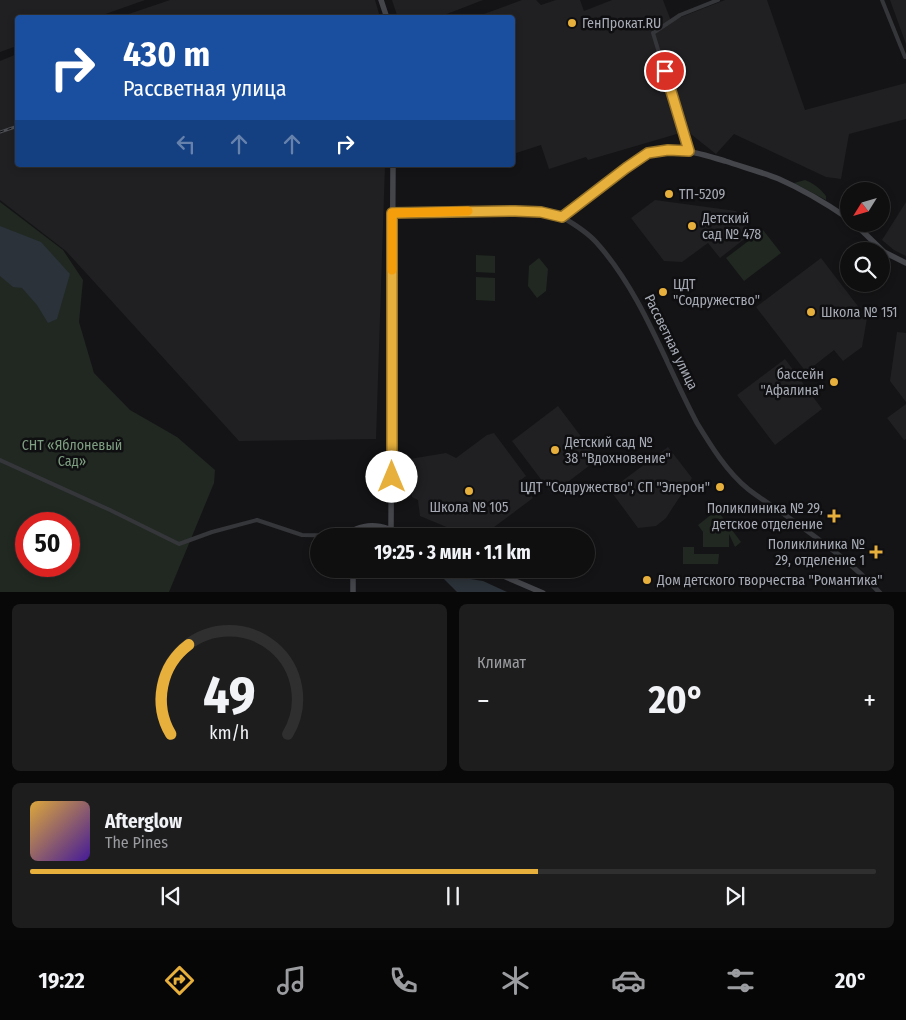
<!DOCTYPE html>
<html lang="ru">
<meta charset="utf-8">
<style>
:root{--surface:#0f0f10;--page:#1d1d1e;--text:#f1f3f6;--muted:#9b9c9f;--line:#2f2f30;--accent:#e7af3b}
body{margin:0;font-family:"Fira Sans Condensed",sans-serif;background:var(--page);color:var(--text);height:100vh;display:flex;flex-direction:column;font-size:19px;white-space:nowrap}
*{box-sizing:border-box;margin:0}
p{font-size:16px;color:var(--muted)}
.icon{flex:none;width:28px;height:28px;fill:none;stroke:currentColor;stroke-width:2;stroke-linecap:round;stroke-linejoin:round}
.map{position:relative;height:592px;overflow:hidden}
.drawer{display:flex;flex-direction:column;gap:12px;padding:12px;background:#080809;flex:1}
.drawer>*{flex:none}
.hud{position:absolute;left:15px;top:15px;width:500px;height:152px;border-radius:5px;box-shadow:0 2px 8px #0003,0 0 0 1px var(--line);background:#1a4fa0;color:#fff;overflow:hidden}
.needle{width:32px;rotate:233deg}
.fabs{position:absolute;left:840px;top:182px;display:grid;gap:10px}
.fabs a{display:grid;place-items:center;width:50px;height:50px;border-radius:50%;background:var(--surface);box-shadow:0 2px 8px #0003,0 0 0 1px var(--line);font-size:25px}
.speed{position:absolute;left:15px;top:512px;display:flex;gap:10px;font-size:25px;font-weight:700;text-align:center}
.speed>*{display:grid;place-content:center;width:65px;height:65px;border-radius:50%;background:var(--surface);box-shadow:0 2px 8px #0003,0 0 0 1px var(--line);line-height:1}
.speed .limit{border:8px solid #d22;background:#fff;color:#111}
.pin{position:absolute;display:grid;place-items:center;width:42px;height:42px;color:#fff;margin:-21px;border:2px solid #fff;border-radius:50%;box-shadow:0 1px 5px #0007}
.me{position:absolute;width:55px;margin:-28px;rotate:0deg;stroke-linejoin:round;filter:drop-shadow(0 0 4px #0008)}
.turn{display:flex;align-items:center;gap:18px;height:105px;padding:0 25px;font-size:22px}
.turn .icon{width:65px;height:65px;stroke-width:2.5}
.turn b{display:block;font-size:35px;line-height:42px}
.lanes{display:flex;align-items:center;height:48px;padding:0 25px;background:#0003;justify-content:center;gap:25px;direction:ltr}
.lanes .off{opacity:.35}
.big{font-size:38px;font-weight:700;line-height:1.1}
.drawer .tile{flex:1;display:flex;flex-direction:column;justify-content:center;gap:8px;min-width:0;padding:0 18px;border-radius:8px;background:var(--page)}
.drawer .dial{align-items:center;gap:0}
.dial svg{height:130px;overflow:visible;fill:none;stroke:var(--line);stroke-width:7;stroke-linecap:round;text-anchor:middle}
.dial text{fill:var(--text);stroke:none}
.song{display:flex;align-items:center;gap:15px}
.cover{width:60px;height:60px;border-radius:8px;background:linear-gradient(135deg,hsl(40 70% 55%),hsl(260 70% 35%))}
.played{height:5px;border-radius:2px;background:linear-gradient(90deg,var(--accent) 60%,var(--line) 60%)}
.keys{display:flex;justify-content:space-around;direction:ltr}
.heat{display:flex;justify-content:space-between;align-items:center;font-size:28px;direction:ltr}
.drawer .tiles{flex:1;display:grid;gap:12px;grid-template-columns:1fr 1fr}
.tile:last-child{grid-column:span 2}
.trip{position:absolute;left:310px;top:528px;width:285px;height:50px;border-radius:25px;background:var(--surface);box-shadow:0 2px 8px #0003,0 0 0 1px var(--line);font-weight:700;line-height:50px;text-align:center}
.tab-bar{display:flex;height:80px;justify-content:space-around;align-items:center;background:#060606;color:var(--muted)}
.tab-bar .icon{width:35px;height:35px}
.tab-bar .active{color:var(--accent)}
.tab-bar b{font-size:22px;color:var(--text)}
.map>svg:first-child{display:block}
.built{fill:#202023}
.green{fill:#202821;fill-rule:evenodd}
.water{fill:#2b3239}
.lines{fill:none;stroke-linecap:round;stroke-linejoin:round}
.minor{stroke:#35363a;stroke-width:4}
.tertiary{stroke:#35363a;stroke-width:5}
.secondary{stroke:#43454a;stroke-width:5.5}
.rail-casing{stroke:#4c4e53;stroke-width:3}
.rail{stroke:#0f0f11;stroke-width:1;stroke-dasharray:4;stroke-linecap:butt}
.route-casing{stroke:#967226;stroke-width:12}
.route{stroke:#e7af3b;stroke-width:9}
.slow{stroke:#f59e0b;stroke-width:9}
.poi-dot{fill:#e7af3b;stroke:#0f0f11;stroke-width:2}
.labels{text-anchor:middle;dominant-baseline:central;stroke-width:5;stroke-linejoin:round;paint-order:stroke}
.poi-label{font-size:14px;fill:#a7abb5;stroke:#0f0f11;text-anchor:start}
.street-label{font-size:14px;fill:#a7abb5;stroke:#0f0f11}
.park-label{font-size:14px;fill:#7e9f81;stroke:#0f0f11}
</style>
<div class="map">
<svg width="906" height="593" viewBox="0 0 906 593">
<rect width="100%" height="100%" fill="#141416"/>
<path class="built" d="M0 0H145L97 17 18 18 17 46 0 52Z
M170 0H375L380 17H120Z
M392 0H483L439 17 398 18Z
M522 0H536L541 5 556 0H580L584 11 612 0H663L671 21 725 0H767L805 110 906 83V119L849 134 841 179 826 177 734 134 716 154 687 131 588 160 586 157 549 169 541 145 513 154 512 18H473Z
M890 0H906V44Z
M17 54 18 165H385L376 439 239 441 66 251 0 200V61Z
M655 200 736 211 752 233 720 258 708 243 682 262 664 261 631 218Z
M906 202V256L894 250 882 240Z
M821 258 867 318 862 347 843 361 834 350 806 372 756 307Z
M897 332 906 333V402L890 381Z
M785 359 822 409 775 445 737 395Z
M906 404V439L904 440 887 418Z
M558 406 598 459 552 494 512 441Z
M494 433 526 476 522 479 524 482 521 484 533 498 482 536H468L420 516 418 500 412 497 410 459 446 453 456 458 487 435Z
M668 447 692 478 666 518 656 526 638 528 610 490Z"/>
<path class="green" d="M805 180C813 183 821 189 826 196V200L794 183Z
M0 202 63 250 83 280 79 322 94 373 130 410 177 437 215 470 214 483 169 592H0ZM26 524H69V566H26Z
M763 230 781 253 744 281 726 258Z
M476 255 495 256V273L476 272Z
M539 258 548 269 546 291 537 298 528 286 529 266Z
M476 277 495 278V301L476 300Z
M717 510 741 542 735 547 729 534V547H703V532L698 525Z
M683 547H694V554H719L718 564H683Z"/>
<path class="water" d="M0 226 41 242 70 274 57 319 48 323 37 305 22 288 13 287 0 276Z
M439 574 483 581 507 592H457Z"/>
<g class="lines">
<path class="minor" d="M882 0 905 57H906
M689 151 653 33 680 15 718 0
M0 460 110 510 179 544 212 532 257 520 302 535 353 536"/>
<path class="tertiary" d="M562 217C574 224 587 232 596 242 642 293 665 363 697 423 711 446 727 472 748 489 762 500 778 509 792 520 823 542 854 565 880 593"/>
<path class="secondary" d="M381 0 387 18
M393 213 515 211 541 212 562 217 640 158C668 142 697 153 725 161 743 167 762 172 779 179 804 190 827 204 849 219
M855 224 884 252 906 263
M391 529 393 165
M353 536 356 529C375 521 390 529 407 536
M353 569V593
M487 569 543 593"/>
<g class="rail-casing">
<path id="rail" d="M0 132 18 126"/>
</g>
<use href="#rail" class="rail"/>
</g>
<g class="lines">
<g class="route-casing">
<path id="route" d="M392 477V213L515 211 541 212 562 217 626 168 648 153 668 150 689 151 665 71"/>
</g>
<use href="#route" class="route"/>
<path class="slow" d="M392 270V213L468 211"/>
</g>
<g class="poi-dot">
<circle cx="572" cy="23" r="5"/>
<circle cx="669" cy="194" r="5"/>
<circle cx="692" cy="226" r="5"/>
<circle cx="663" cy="292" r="5"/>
<circle cx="811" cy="312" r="5"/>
<circle cx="834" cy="382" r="5"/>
<circle cx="555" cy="450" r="5"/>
<circle cx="720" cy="487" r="5"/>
<circle cx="469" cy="491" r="5"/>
<path d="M831.5 508.5h5v5h5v5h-5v5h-5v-5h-5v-5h5z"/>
<path d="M873.5 544.5h5v5h5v5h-5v5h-5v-5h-5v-5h5z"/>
<circle cx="647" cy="580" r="5"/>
</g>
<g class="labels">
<g class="poi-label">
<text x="582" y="23">ГенПрокат.RU</text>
<text x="679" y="194">ТП-5209</text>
<text x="702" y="218">Детский<tspan x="702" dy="16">сад № 478</tspan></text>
<text x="673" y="284">ЦДТ<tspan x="673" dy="16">"Содружество"</tspan></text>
<text x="821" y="312">Школа № 151</text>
<text x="824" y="374" text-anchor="end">бассейн<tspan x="824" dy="16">"Афалина"</tspan></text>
<text x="565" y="442">Детский сад №<tspan x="565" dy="16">38 "Вдохновение"</tspan></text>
<text x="710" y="487" text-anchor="end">ЦДТ "Содружество", СП "Элерон"</text>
<text x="469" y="507" text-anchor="middle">Школа № 105</text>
<text x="823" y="508" text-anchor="end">Поликлиника № 29,<tspan x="823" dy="16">детское отделение</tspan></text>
<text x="865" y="544" text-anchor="end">Поликлиника №<tspan x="865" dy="16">29, отделение 1</tspan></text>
<text x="657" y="580">Дом детского творчества "Романтика"</text>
</g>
<g class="street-label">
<text transform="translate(671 342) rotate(64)">Рассветная улица</text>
</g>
<g class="park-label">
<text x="72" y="445">СНТ «Яблоневый<tspan x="72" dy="16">Сад»</tspan></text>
</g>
</g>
</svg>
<div class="fabs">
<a><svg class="needle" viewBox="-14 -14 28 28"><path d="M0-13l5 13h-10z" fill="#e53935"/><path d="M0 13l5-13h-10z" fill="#9b9c9f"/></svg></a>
<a><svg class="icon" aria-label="search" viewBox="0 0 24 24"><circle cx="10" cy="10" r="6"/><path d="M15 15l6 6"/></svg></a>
</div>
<div class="speed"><div class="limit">50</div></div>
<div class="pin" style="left:665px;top:71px;background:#d93025"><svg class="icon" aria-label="arrive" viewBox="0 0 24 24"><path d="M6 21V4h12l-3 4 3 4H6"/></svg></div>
<svg class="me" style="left:392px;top:477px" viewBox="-20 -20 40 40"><circle r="19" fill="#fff"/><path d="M0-13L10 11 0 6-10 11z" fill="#e7af3b"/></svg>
<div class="trip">19:25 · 3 мин · 1.1 km</div>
<div class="hud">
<div class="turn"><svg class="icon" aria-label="right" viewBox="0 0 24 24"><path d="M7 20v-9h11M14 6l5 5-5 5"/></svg><div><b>430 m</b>Рассветная улица</div></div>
<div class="lanes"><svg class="icon off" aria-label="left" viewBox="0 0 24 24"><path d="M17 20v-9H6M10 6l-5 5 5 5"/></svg><svg class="icon off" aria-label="ahead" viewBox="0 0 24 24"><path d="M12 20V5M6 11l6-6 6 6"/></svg><svg class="icon off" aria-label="ahead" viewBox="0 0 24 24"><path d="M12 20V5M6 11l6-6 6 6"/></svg><svg class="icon" aria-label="right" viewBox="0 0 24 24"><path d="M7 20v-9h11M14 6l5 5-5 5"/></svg></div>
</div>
</div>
<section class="drawer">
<div class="tiles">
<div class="tile dial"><svg viewBox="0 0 100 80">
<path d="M14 69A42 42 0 1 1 86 69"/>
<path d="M14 69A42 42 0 0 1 25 14" stroke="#e7af3b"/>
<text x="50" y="56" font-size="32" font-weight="700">49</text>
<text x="50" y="72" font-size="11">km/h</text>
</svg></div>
<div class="tile"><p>Климат</p>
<div class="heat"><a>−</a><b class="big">20°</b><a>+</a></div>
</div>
<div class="tile">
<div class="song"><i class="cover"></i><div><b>Afterglow</b><p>The Pines</p></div></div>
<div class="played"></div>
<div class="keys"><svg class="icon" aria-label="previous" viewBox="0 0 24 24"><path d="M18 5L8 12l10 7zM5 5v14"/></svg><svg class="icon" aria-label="pause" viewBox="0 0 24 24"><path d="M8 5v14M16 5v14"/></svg><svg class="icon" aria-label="next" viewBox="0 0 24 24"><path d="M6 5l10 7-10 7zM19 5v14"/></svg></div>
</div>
</div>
</section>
<nav class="tab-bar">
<b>19:22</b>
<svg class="icon active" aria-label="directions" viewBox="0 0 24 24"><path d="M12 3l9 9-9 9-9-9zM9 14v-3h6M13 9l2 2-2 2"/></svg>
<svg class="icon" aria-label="music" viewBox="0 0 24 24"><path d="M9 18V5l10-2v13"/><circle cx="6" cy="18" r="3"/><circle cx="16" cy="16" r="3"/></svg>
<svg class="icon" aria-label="phone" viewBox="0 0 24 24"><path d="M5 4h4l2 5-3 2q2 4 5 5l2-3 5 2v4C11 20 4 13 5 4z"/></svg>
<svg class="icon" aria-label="climate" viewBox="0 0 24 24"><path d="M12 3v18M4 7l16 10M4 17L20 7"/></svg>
<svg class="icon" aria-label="car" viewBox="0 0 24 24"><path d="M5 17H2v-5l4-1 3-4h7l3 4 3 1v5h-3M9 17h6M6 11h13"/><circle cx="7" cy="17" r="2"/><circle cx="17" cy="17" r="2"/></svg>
<svg class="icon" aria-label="filters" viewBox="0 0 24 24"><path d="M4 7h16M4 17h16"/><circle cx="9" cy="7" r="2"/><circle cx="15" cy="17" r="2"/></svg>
<b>20°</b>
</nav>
